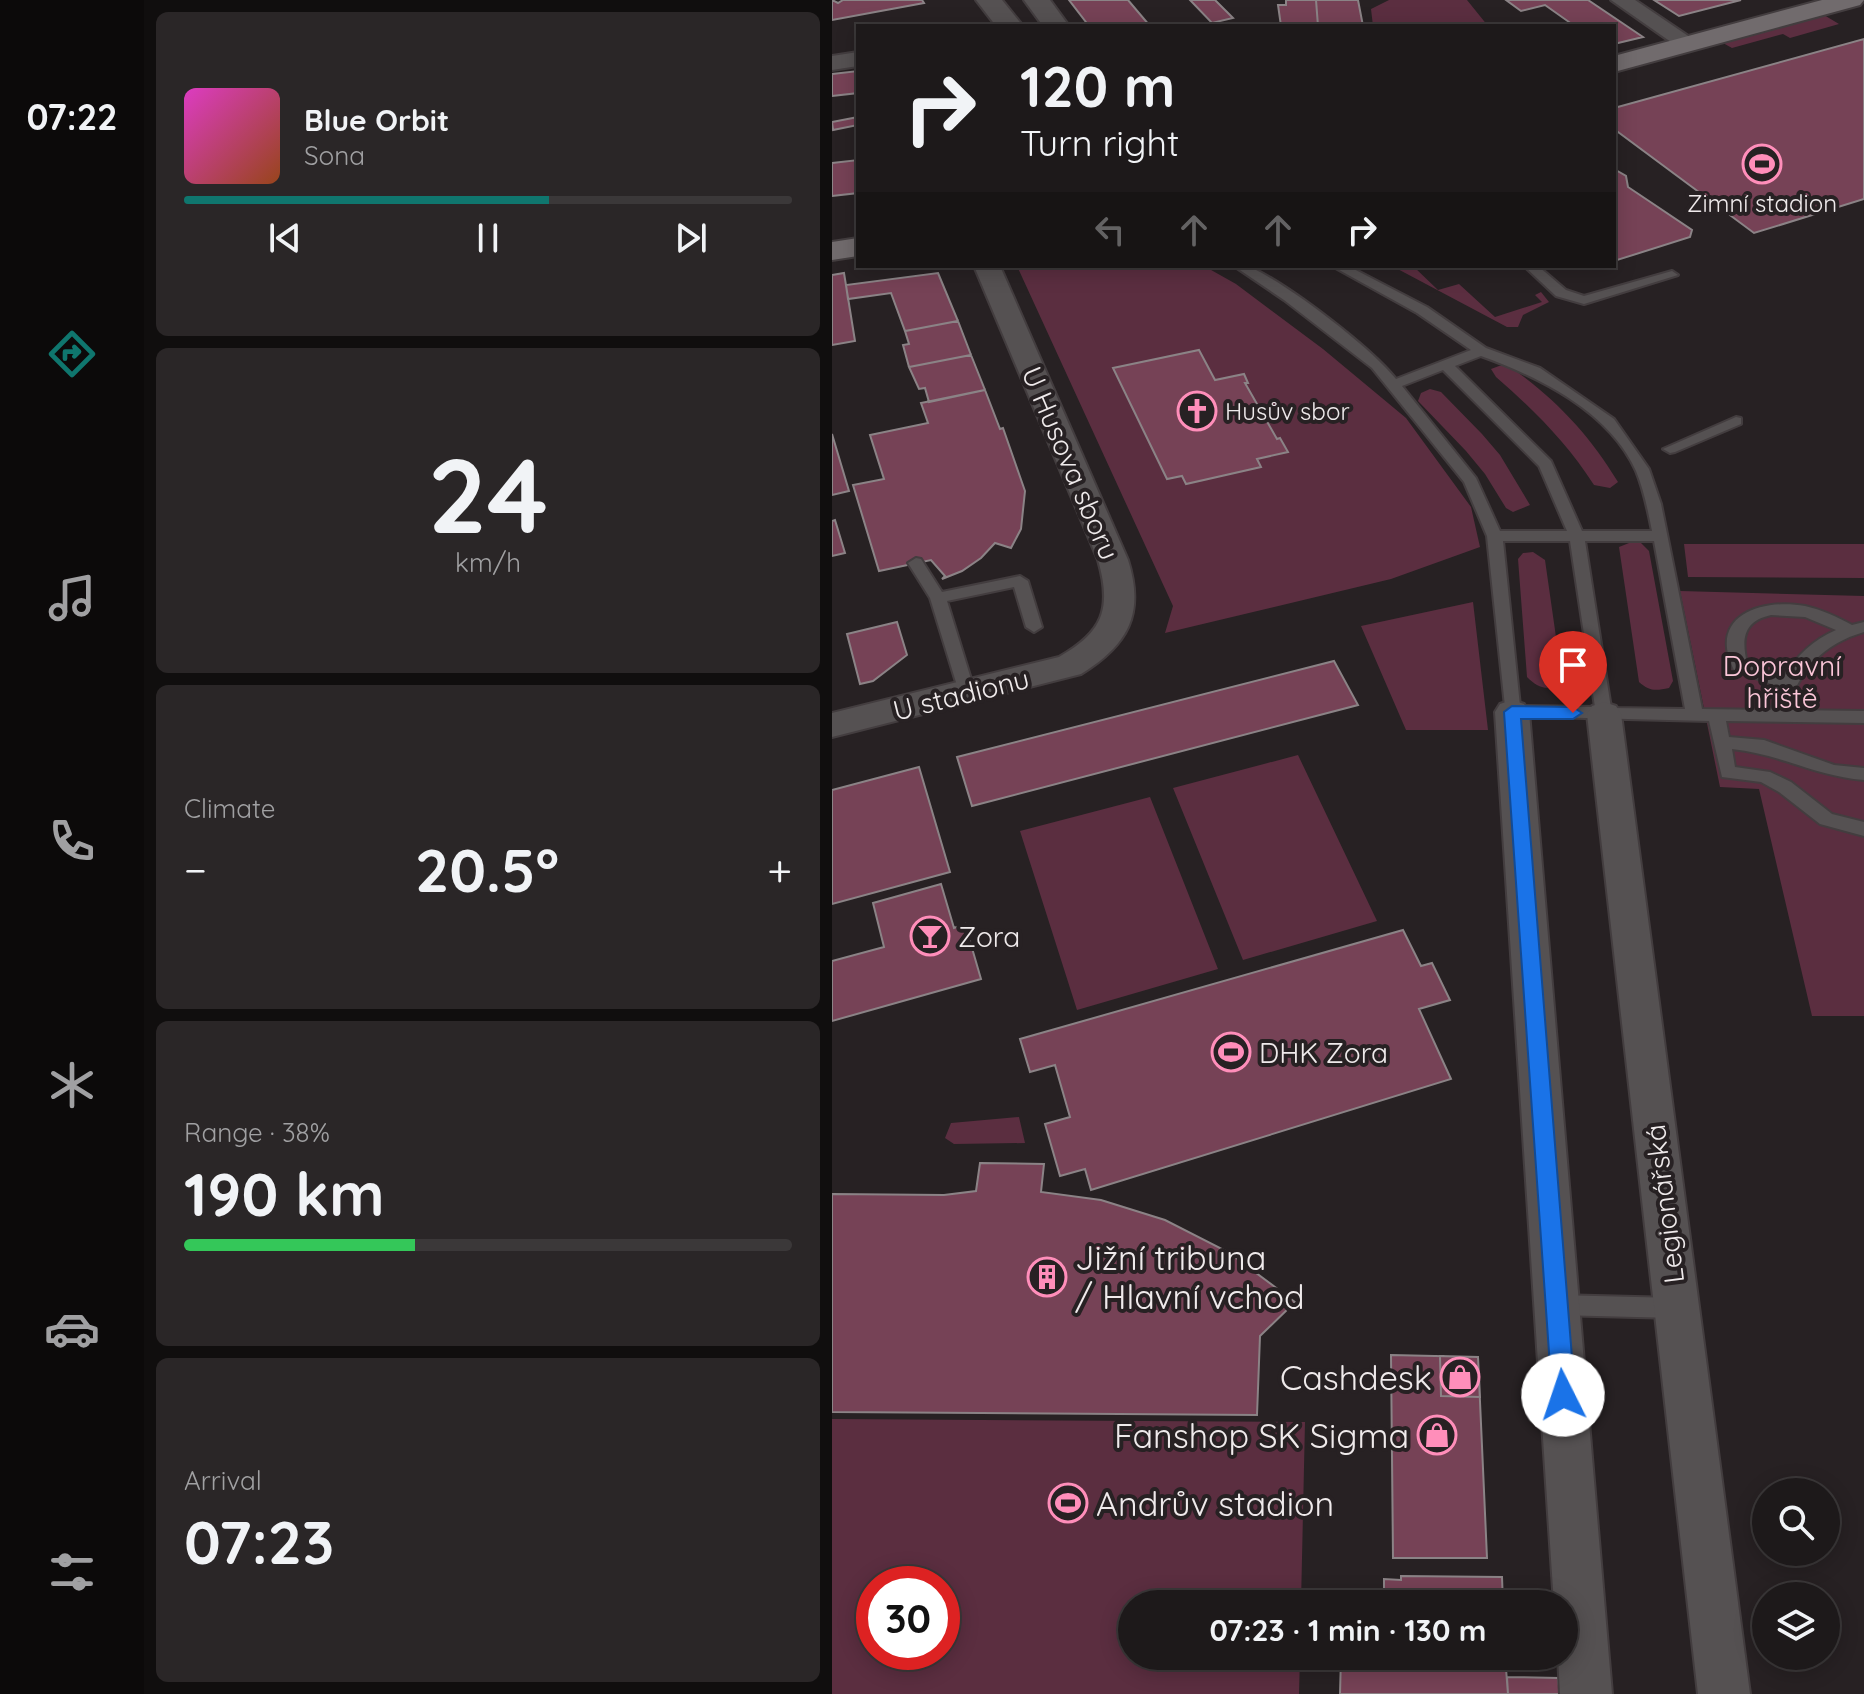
<!DOCTYPE html>
<meta charset="utf-8">
<style>
:root{--surface:#1d191a;--page:#2a2627;--text:#f1f3f6;--muted:#a0a0a2;--line:#3b3839;--accent:#0f766e}
body{margin:0;font-family:Quicksand,sans-serif;background:var(--page);color:var(--text);height:100vh;display:flex;flex-direction:column;font-size:30px;white-space:nowrap}
*{box-sizing:border-box;margin:0}
p{font-size:26px;color:var(--muted)}
.icon{flex:none;width:44px;height:44px;fill:none;stroke:currentColor;stroke-width:2;stroke-linecap:round;stroke-linejoin:round}
.map{position:relative;flex:1;overflow:hidden}
.sheet{display:flex;flex-direction:column;gap:12px;padding:12px;background:#100e0e;width:688px}
.sheet>*{flex:none}
.hud{position:absolute;left:24px;top:24px;width:760px;height:244px;border-radius:0px;box-shadow:0 4px 20px #0003,0 0 0 2px var(--line);background:#1d191a;color:var(--text);overflow:hidden}
.buttons{position:absolute;left:920px;top:1478px;display:grid;gap:16px}
.buttons a{display:grid;place-items:center;width:88px;height:88px;border-radius:50%;background:var(--surface);box-shadow:0 4px 20px #0003,0 0 0 2px var(--line);font-size:40px}
.speed{position:absolute;left:24px;top:1566px;display:flex;gap:16px;font-size:40px;font-weight:700;text-align:center}
.speed>*{display:grid;place-content:center;width:104px;height:104px;border-radius:50%;background:var(--surface);box-shadow:0 4px 20px #0003,0 0 0 2px var(--line);line-height:1}
.speed .limit{border:12px solid #d22;background:#fff;color:#111}
.pin{position:absolute;display:grid;place-items:center;width:68px;height:68px;color:#fff;margin:-82px -34px;border-radius:50% 50% 50% 0;rotate:-45deg;box-shadow:0 0 8px #0007}
.pin .icon{rotate:45deg}
.me{position:absolute;width:88px;margin:-44px;rotate:356deg;stroke-linejoin:round;filter:drop-shadow(0 0 6px #0008)}
.turn{display:flex;align-items:center;gap:28px;height:168px;padding:0 32px;font-size:36px}
.turn .icon{width:104px;height:104px;stroke-width:2.5}
.turn b{display:block;font-size:56px;line-height:68px}
.lanes{display:flex;align-items:center;height:76px;padding:0 32px;background:#0003;justify-content:center;gap:40px;direction:ltr}
.lanes .off{opacity:.35}
.big{font-size:60px;font-weight:800;line-height:1.1}
.sheet .widget{flex:1;display:flex;flex-direction:column;justify-content:center;gap:12px;min-width:0;padding:0 28px;border-radius:12px;background:var(--page)}
.sheet .dial{align-items:center;gap:0}
.dial b{font-size:104px;line-height:1}
.song{display:flex;align-items:center;gap:24px}
.cover{width:96px;height:96px;border-radius:12px;background:linear-gradient(135deg,hsl(310 70% 55%),hsl(20 70% 35%))}
.played{height:8px;border-radius:4px;background:linear-gradient(90deg,var(--accent) 60%,var(--line) 60%)}
.keys{display:flex;justify-content:space-around;direction:ltr}
.heat{display:flex;justify-content:space-between;align-items:center;font-size:44px;direction:ltr}
.charge{height:12px;border-radius:6px;background:linear-gradient(90deg,#34c759 38%,var(--line) 0)}
.trip{position:absolute;left:286px;top:1590px;width:460px;height:80px;border-radius:40px;background:var(--surface);box-shadow:0 4px 20px #0003,0 0 0 2px var(--line);font-weight:800;line-height:80px;text-align:center}
main{display:flex;flex:1;min-height:0}
.dock{display:flex;flex-direction:column;width:144px;justify-content:space-around;align-items:center;background:#0c0a0a;color:var(--muted)}
.dock .icon{width:56px;height:56px}
.dock .current{color:var(--accent)}
.dock b{font-size:36px;color:var(--text)}
.map>svg:first-child{display:block}
.green{fill:#5b2e40;fill-rule:evenodd}
.building{fill:#764256;stroke:#8b8386;stroke-width:2}
.lines{fill:none;stroke-linecap:round;stroke-linejoin:round}
.service-casing{stroke:#433d3f;stroke-width:4}
.minor-casing{stroke:#433d3f;stroke-width:4}
.tertiary-casing{stroke:#433d3f;stroke-width:4}
.secondary-casing{stroke:#433d3f;stroke-width:4}
.service{fill:#555152;fill-rule:evenodd}
.minor{fill:#555152;fill-rule:evenodd}
.tertiary{fill:#555152;fill-rule:evenodd}
.secondary{fill:#716b6d;fill-rule:evenodd}
.route{fill:#1a73e8;stroke:#114b97;stroke-width:2}
.labels{text-anchor:middle;dominant-baseline:central;stroke-width:8;stroke-linejoin:round;paint-order:stroke}
.far-poi-label{font-size:24px;fill:#efeaeb;stroke:#272123}
.street-label{font-size:28px;fill:#efeaeb;stroke:#272123}
.park-label{font-size:28px;fill:#fbc6d8;stroke:#272123}
.poi-label{font-size:28px;fill:#efeaeb;stroke:#272123;text-anchor:start}
.near-poi-label{font-size:34px;fill:#efeaeb;stroke:#272123;text-anchor:start}
</style>
<main>
<nav class="dock">
<b>07:22</b>
<svg class="icon current" aria-label="directions" viewBox="0 0 24 24"><path d="M12 3l9 9-9 9-9-9zM9 14v-3h6M13 9l2 2-2 2"/></svg>
<svg class="icon" aria-label="music" viewBox="0 0 24 24"><path d="M9 18V5l10-2v13"/><circle cx="6" cy="18" r="3"/><circle cx="16" cy="16" r="3"/></svg>
<svg class="icon" aria-label="phone" viewBox="0 0 24 24"><path d="M5 4h4l2 5-3 2q2 4 5 5l2-3 5 2v4C11 20 4 13 5 4z"/></svg>
<svg class="icon" aria-label="climate" viewBox="0 0 24 24"><path d="M12 3v18M4 7l16 10M4 17L20 7"/></svg>
<svg class="icon" aria-label="car" viewBox="0 0 24 24"><path d="M5 17H2v-5l4-1 3-4h7l3 4 3 1v5h-3M9 17h6M6 11h13"/><circle cx="7" cy="17" r="2"/><circle cx="17" cy="17" r="2"/></svg>
<svg class="icon" aria-label="filters" viewBox="0 0 24 24"><path d="M4 7h16M4 17h16"/><circle cx="9" cy="7" r="2"/><circle cx="15" cy="17" r="2"/></svg>
</nav>
<section class="sheet">
<div class="widget">
<div class="song"><i class="cover"></i><div><b>Blue Orbit</b><p>Sona</p></div></div>
<div class="played"></div>
<div class="keys"><svg class="icon" aria-label="previous" viewBox="0 0 24 24"><path d="M18 5L8 12l10 7zM5 5v14"/></svg><svg class="icon" aria-label="pause" viewBox="0 0 24 24"><path d="M8 5v14M16 5v14"/></svg><svg class="icon" aria-label="next" viewBox="0 0 24 24"><path d="M6 5l10 7-10 7zM19 5v14"/></svg></div>
</div>
<div class="widget dial"><b>24</b><p>km/h</p></div>
<div class="widget"><p>Climate</p>
<div class="heat"><a>−</a><b class="big">20.5°</b><a>+</a></div>
</div>
<div class="widget"><p>Range · 38%</p><b class="big">190 km</b><div class="charge"></div></div>
<div class="widget"><p>Arrival</p><b class="big">07:23</b></div>
</section>
<div class="map">
<svg width="1032" height="1694" viewBox="0 0 1032 1694">
<rect width="100%" height="100%" fill="#272123"/>
<path class="green" d="M557 0H635L656 26H541L539 9Z
M992 15 1007 24 958 38 951 34 900 48 891 43Z
M185 266H372L404 284 491 349 574 418 639 507 648 547 559 579 333 633 341 606ZM367 351 383 380 412 374 416 382 413 383 445 439H449L456 451 425 459 428 467 350 476 282 369Z
M560 266H581L606 290 627 284 663 317 710 302 703 295 709 292 717 302 691 315 686 327H675Z
M667 366H677C723 398 757 434 786 482L778 488 762 485C735 443 702 410 664 377L659 369Z
M598 389 609 392 650 434 668 455 698 505 681 512 674 508 653 474 634 451 586 401 589 393Z
M797 543H809L817 551 841 681 837 688C823 691 817 691 807 682L787 547Z
M852 544H1032V578L856 577Z
M701 552 713 560 729 672 727 685C714 691 705 687 695 677L686 559 691 553Z
M848 591 1032 596V1016H980L927 789 888 787Z
M641 602 656 730H574L529 626Z
M466 755 545 921 411 960 341 788Z
M318 797 386 969 245 1010 188 831Z
M187 1117 193 1143 122 1144 113 1138 119 1123Z
M0 1419 473 1422 469 1604H300V1656H468L467 1694H0ZM42 1584H110V1652H42Z"/>
<path class="building" d="M0 0 6 3 11 0H90L92 3 0 20Z
M237 0H296L318 26H257Z
M358 0H383L401 18 380 23Z
M454 0H484L486 26H449L446 5H454Z
M484 0H526L531 26H486Z
M674 0H756L811 37 782 44V26H723L737 22 713 5 689 11Z
M822 0H909L847 16Z
M1032 39V199L922 233 782 129V108Z
M26 71V93L0 96V74Z
M26 117V125L1 130 0 122Z
M26 160V193L0 196V163Z
M782 169 794 176 796 187 860 230 858 237 782 261Z
M12 273 23 341 0 345V275Z
M106 273 126 321 73 331 59 293 16 299 14 285Z
M126 321 139 355 77 367 71 345 77 344 73 331Z
M367 350 383 380 412 374 416 383H413L445 439 448 438 456 452 425 459 429 467 354 484 350 476 335 479 281 368Z
M139 355 153 390 97 402 93 388 87 389 77 367Z
M153 390 168 429 171 428 193 491 189 529 179 548 163 543 149 558 130 571 110 579 113 576 99 560 47 571 21 485 52 479 38 435 96 423 89 403Z
M0 434 17 491 0 495Z
M3 520 13 553 0 556V521Z
M65 622 75 655 41 681 28 684 15 634Z
M502 661 526 705 140 806 125 757Z
M87 767 118 872 0 904V790Z
M109 884 122 928 133 924 149 979 0 1021V961L52 947 41 903Z
M571 930 589 966 600 963 618 1000 587 1009 619 1079 259 1190 253 1169 228 1176 213 1124 238 1117 223 1065 198 1072 188 1039Z
M148 1163 212 1164 209 1192 269 1200 333 1220 396 1252 463 1302 428 1336 425 1415 0 1412V1194L112 1195 144 1191Z
M559 1355 646 1357 655 1558H561Z
M608 1356 646 1357 648 1397 609 1396Z
M569 1576 670 1577 671 1604H552V1579L569 1580Z
M509 1656H673L676 1694H508Z
M675 1677 726 1678 728 1694H676Z"/>
<g class="lines">
<g class="service-casing">
<path id="service" d="M402 266C408 266 414 265 420 268 458 286 537 346 564 379L639 350 585 313 500 266H516L595 307 654 348 708 368 782 419 817 469 829 504 870 709 939 710 947 687 902 670C875 616 929 598 973 606 991 610 1005 617 1020 625L1032 622V632C991 644 968 669 955 710L1032 711V723L894 721 897 737 932 740 1002 765 1032 768V780C983 776 948 754 900 749L903 767 938 772 959 782 1000 814 1032 822V836L988 824 947 792 929 782 890 777 877 721 674 716 655 536 632 482 540 368 452 300ZM649 356C707 377 777 411 804 471 812 490 816 511 820 531H750L719 461 623 366ZM611 370 707 466 735 531H668L644 478 570 386ZM671 541H738L763 707 688 706ZM753 541H822L853 709 779 708ZM939 615 973 617 1004 630C981 640 965 655 952 677L915 663C909 638 912 621 939 615Z
M692 266H706L734 290 752 296 840 271 846 275 752 304 724 296Z
M904 417 909 418V424L843 452 838 453 831 449Z
M84 558 89 559 110 592 188 576 196 581 210 627 202 632 194 627 182 587 115 601 143 692 141 696 135 698 127 692 98 598 76 563Z
M724 1295 844 1298 852 1301 855 1308 852 1315 844 1318 724 1315 716 1312 713 1305 716 1298Z"/>
</g>
<g class="minor-casing">
<path id="minor" d="M779 0H803L868 44 865 49H849Z
M26 52V66L0 70V56Z
M142 266H168L296 560C313 614 296 645 249 674L0 737V713L227 657C271 632 280 609 266 560Z
M680 700 692 704 697 712 780 1694H728L726 1656H732V1604H722L663 712 668 704Z
M772 702 784 706 789 714 918 1694H866L755 714 760 706Z"/>
</g>
<g class="tertiary-casing">
<path id="tertiary" d="M144 0H170L191 26H164Z
M192 0H218L237 26H211Z"/>
</g>
<g class="secondary-casing">
<path id="secondary" d="M990 0H1032L1028 5 782 72V56Z
M26 238V256L0 260V242Z"/>
</g>
<use href="#service" class="service"/>
<use href="#minor" class="minor"/>
<use href="#tertiary" class="tertiary"/>
<use href="#secondary" class="secondary"/>
</g>
<path class="route" d="M680 706 741 707 750 713 741 719H689L743 1395 739 1402 731 1406 723 1402 720 1395 672 712Z"/>
<defs>
<g id="stadium-ring" transform="scale(2)"><circle r="9.5" fill="#272123" stroke="#ff8eba" stroke-width="1.5"/><path d="M0-5a6.5 5 0 1 0 0 10a6.5 5 0 1 0 0-10ZM-3.5-1.8h7v3.6h-7Z" fill="#ff8eba"/></g>
<g id="church-ring" transform="scale(2)"><circle r="9.5" fill="#272123" stroke="#ff8eba" stroke-width="1.5"/><path d="M-1.2-6h2.4v3.5h3.3v2.4h-3.3V6h-2.4V-.1h-3.3v-2.4h3.3Z" fill="#ff8eba"/></g>
<g id="bar-ring" transform="scale(2)"><circle r="9.5" fill="#272123" stroke="#ff8eba" stroke-width="1.5"/><path d="M-6-5H6L.8 .8V4.5H3.5V6h-7V4.5H-.8V.8Z" fill="#ff8eba"/></g>
<g id="building-ring" transform="scale(2)"><circle r="9.5" fill="#272123" stroke="#ff8eba" stroke-width="1.5"/><path d="M-4-6H4V6H1V3H-1V6H-4ZM-2.5-4.3h1.7v1.8h-1.7ZM.8-4.3h1.7v1.8H.8ZM-2.5-1h1.7V.8h-1.7ZM.8-1h1.7V.8H.8Z" fill="#ff8eba"/></g>
<g id="shop-ring" transform="scale(2)"><circle r="9.5" fill="#272123" stroke="#ff8eba" stroke-width="1.5"/><path d="M-5-2.5h2.3a2.7 3.5 0 0 1 5.4 0H5L5.5 6h-11ZM-1.5-2.5h3a1.5 2.3 0 0 0-3 0Z" fill="#ff8eba"/></g>
</defs>
<g fill-rule="evenodd">
<use href="#stadium-ring" x="930" y="164"/>
<use href="#church-ring" x="365" y="411"/>
<use href="#bar-ring" x="98" y="936"/>
<use href="#stadium-ring" x="399" y="1052"/>
<use href="#building-ring" x="215" y="1277"/>
<use href="#shop-ring" x="628" y="1377"/>
<use href="#shop-ring" x="605" y="1435"/>
<use href="#stadium-ring" x="236" y="1503"/>
</g>
<g class="labels">
<g class="far-poi-label">
<text x="930" y="203">Zimní stadion</text>
<text x="393" y="411" text-anchor="start">Husův sbor</text>
</g>
<g class="street-label">
<text transform="translate(239 463) rotate(67)">U Husova sboru</text>
<text transform="translate(129 694) rotate(-14)">U stadionu</text>
<text transform="translate(832 1204) rotate(-97)">Legionářská</text>
</g>
<g class="park-label">
<text x="950" y="665">Dopravní<tspan x="950" dy="32">hřiště</tspan></text>
</g>
<g class="poi-label">
<text x="126" y="936">Zora</text>
<text x="427" y="1052">DHK Zora</text>
</g>
<g class="near-poi-label">
<text x="243" y="1257">Jižní tribuna<tspan x="243" dy="39">/ Hlavní vchod</tspan></text>
<text x="600" y="1377" text-anchor="end">Cashdesk</text>
<text x="577" y="1435" text-anchor="end">Fanshop SK Sigma</text>
<text x="264" y="1503">Andrův stadion</text>
</g>
</g>
</svg>
<div class="buttons">
<a><svg class="icon" aria-label="search" viewBox="0 0 24 24"><circle cx="10" cy="10" r="6"/><path d="M15 15l6 6"/></svg></a>
<a><svg class="icon" aria-label="layers" viewBox="0 0 24 24"><path d="M12 4l9 5-9 5-9-5zM3 14l9 5 9-5"/></svg></a>
</div>
<div class="speed"><div class="limit">30</div></div>
<div class="pin" style="left:741px;top:713px;background:#d93025"><svg class="icon" aria-label="arrive" viewBox="0 0 24 24"><path d="M6 21V4h12l-3 4 3 4H6"/></svg></div>
<svg class="me" style="left:731px;top:1395px" viewBox="-20 -20 40 40"><circle r="19" fill="#fff"/><path d="M0-13L10 11 0 6-10 11z" fill="#1a73e8"/></svg>
<div class="trip">07:23 · 1 min · 130 m</div>
<div class="hud">
<div class="turn"><svg class="icon" aria-label="right" viewBox="0 0 24 24"><path d="M7 20v-9h11M14 6l5 5-5 5"/></svg><div><b>120 m</b>Turn right</div></div>
<div class="lanes"><svg class="icon off" aria-label="left" viewBox="0 0 24 24"><path d="M17 20v-9H6M10 6l-5 5 5 5"/></svg><svg class="icon off" aria-label="ahead" viewBox="0 0 24 24"><path d="M12 20V5M6 11l6-6 6 6"/></svg><svg class="icon off" aria-label="ahead" viewBox="0 0 24 24"><path d="M12 20V5M6 11l6-6 6 6"/></svg><svg class="icon" aria-label="right" viewBox="0 0 24 24"><path d="M7 20v-9h11M14 6l5 5-5 5"/></svg></div>
</div>
</div>
</main>
